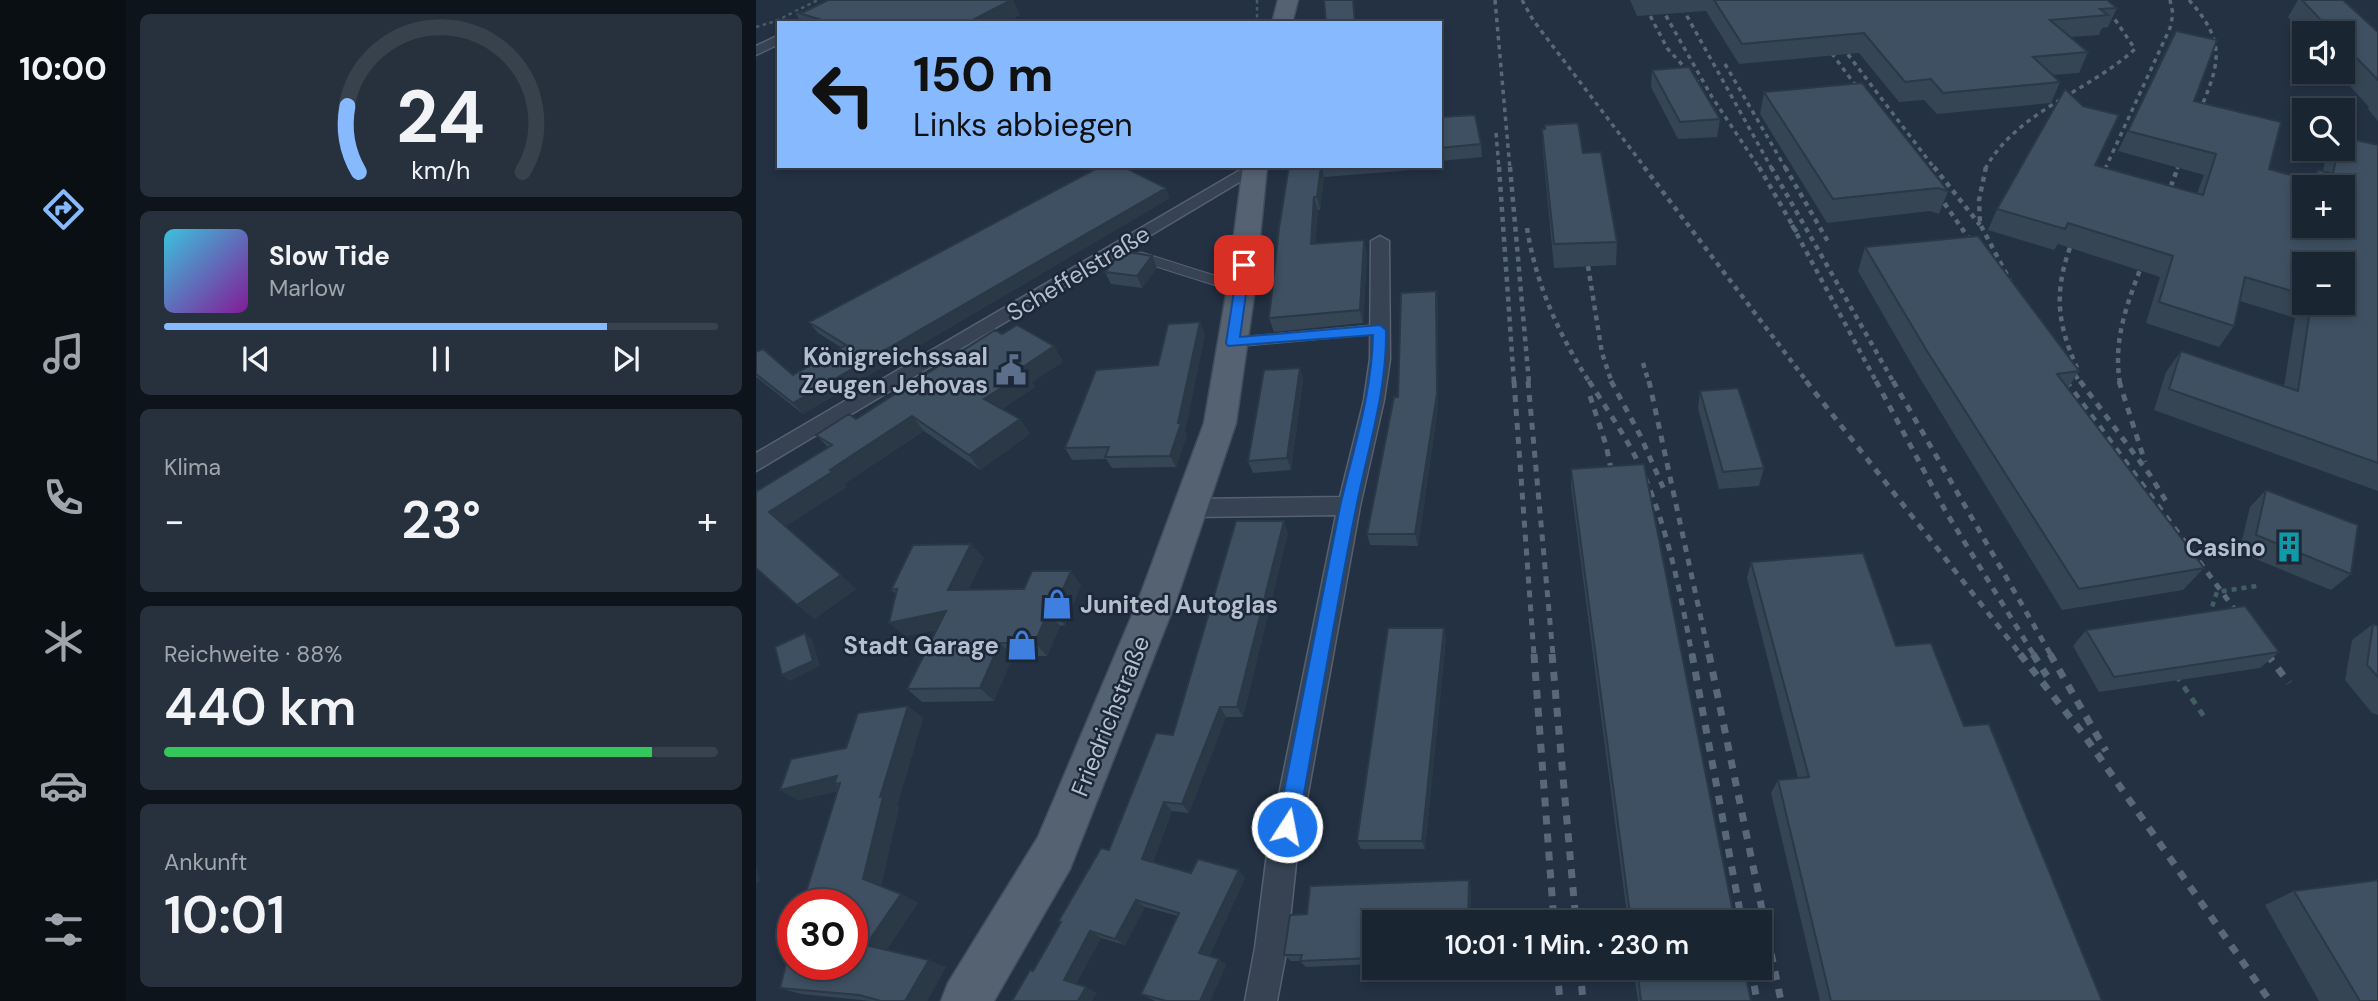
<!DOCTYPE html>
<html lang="de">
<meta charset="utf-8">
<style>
:root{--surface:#1a2532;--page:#27313e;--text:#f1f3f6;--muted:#9fa5ac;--line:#38424d;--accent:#87b9ff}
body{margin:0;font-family:"DM Sans",sans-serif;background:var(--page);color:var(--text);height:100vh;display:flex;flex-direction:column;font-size:26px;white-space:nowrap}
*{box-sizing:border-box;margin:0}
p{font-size:23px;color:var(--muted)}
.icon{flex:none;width:38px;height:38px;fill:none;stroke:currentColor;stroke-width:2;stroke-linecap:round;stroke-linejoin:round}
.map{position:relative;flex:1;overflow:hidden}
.sheet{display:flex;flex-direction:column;gap:14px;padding:14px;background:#0e141c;width:630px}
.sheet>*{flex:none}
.top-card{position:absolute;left:21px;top:21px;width:665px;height:147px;border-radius:0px;box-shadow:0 4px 10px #0003,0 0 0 2px var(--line);background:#87b9ff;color:#111;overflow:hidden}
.fabs{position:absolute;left:1536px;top:21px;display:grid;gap:14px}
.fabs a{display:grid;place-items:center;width:63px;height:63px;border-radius:0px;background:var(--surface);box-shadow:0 4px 10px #0003,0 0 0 2px var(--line);font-size:35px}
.speed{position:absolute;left:21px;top:889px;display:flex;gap:14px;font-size:35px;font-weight:700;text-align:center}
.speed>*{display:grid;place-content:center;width:91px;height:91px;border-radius:50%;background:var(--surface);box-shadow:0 4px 10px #0003,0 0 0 2px var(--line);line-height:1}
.speed .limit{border:10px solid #d22;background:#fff;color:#111}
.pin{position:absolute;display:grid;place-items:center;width:60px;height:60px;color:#fff;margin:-30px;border-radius:14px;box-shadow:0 4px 10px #0006}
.me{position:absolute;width:77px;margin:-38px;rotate:11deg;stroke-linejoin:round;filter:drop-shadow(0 0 5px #0008)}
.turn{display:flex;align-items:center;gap:24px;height:147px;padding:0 21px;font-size:32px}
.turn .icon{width:91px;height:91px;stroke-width:2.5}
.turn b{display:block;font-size:49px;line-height:60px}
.big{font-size:52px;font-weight:600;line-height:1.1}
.sheet .tile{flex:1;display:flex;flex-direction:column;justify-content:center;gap:10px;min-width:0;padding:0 24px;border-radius:10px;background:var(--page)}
.sheet .dial{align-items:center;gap:0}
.dial svg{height:182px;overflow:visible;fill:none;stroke:var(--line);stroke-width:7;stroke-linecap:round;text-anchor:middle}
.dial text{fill:var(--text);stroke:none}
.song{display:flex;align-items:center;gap:21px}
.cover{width:84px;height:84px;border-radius:10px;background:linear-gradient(135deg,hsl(190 70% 55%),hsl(290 70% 35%))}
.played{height:7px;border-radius:4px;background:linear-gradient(90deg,var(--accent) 80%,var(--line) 80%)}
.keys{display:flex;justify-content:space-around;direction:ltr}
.heat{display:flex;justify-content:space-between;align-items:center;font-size:38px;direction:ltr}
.charge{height:10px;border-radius:5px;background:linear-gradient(90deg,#34c759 88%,var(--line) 0)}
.trip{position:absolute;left:606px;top:910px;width:410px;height:70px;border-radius:0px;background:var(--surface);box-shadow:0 4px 10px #0003,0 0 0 2px var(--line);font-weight:600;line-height:70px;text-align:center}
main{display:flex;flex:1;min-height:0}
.tabs{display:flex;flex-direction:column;width:126px;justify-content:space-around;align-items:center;background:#0a0f14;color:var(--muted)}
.tabs .icon{width:49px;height:49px}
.tabs .selected{color:var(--accent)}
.tabs b{font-size:32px;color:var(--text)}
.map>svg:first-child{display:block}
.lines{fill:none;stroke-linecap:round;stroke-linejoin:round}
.lane-casing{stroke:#556170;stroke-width:11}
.street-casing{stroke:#556170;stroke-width:3}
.primary-casing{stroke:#414c5c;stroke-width:3}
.path-far2{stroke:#435e61;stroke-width:2.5;stroke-dasharray:3.5 3.5;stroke-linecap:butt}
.path-far1{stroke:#435e61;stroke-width:4.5;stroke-dasharray:5 5;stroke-linecap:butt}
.path{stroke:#435e61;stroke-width:5;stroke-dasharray:7 7;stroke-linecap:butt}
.lane{stroke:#374352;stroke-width:9}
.street{fill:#374352;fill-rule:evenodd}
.primary{fill:#556272;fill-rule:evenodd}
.rail-far3{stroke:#59677a;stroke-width:3.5;stroke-dasharray:4.5 4.5;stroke-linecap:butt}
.rail-far2{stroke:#59677a;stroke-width:4.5;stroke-dasharray:5 5;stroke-linecap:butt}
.rail-far1{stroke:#59677a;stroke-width:5;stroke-dasharray:7 7;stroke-linecap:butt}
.rail{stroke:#59677a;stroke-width:7;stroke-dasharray:9 9;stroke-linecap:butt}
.wall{fill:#354554;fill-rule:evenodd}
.shaded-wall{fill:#2b3845}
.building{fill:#3e5062;stroke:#2b3845;stroke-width:2;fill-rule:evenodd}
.route{fill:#1a73e8;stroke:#114b97;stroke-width:2}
.labels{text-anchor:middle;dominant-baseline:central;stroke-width:5;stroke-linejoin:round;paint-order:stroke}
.street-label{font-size:24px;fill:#b4becd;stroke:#1c2838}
.poi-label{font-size:24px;font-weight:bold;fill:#b4becd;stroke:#1c2838;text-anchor:end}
</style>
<main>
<nav class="tabs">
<b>10:00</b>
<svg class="icon selected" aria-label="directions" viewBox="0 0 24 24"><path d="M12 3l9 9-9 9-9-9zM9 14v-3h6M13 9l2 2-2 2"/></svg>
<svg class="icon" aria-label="music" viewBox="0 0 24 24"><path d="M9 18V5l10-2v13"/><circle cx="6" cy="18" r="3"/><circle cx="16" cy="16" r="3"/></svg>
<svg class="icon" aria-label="phone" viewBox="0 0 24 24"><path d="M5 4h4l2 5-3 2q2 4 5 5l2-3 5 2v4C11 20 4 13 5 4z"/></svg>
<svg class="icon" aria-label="climate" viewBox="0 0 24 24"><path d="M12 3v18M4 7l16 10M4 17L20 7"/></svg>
<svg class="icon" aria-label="car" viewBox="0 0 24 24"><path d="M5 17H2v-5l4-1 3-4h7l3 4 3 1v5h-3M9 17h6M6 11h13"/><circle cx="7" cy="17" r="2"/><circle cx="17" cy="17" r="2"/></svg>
<svg class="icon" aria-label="filters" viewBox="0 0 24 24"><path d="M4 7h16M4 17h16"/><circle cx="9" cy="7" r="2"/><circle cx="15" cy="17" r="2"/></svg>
</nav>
<section class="sheet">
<div class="tile dial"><svg viewBox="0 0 100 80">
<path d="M14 69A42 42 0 1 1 86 69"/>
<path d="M14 69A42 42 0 0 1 9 40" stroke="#87b9ff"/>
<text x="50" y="56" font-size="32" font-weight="700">24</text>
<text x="50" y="72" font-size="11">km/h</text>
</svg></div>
<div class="tile">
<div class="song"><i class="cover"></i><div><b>Slow Tide</b><p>Marlow</p></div></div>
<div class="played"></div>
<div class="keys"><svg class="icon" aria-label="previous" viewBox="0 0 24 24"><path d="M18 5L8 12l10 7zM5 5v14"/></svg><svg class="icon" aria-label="pause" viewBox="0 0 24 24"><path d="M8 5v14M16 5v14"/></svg><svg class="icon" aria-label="next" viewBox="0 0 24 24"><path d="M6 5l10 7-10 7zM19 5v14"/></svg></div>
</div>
<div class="tile"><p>Klima</p>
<div class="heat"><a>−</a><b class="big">23°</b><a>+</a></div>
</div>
<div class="tile"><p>Reichweite · 88%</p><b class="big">440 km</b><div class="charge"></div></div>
<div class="tile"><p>Ankunft</p><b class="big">10:01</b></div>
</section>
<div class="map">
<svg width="1622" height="1001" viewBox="0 0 1622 1001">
<rect width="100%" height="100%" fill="#233143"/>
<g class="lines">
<g class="lane-casing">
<path id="lane" d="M385 257 483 288
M480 342 624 329"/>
</g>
<g class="street-casing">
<path id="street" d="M23 35V44L0 55V46Z
M491 166 507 168 0 471V453Z
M624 236 633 241 634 359 628 400 604 506 541 854 531 948 521 1001H489L499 948 511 854 580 515 434 517 426 514 423 508 426 502 434 499 584 497 608 400 614 359 615 241Z"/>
</g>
<g class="primary-casing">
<path id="primary" d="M522 0H542L536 23H516Z
M487 166H511L499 289 480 423 420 601 314 869 238 1001H185L192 983 282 837 382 601 448 423 471 289Z"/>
</g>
<path class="path-far2" d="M501 0V23
M0 27 20 21 62 0"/>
<path class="path-far1" d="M1461 615 1456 607 1461 592 1501 586"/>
<path class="path" d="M1420 675 1449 718"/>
<use href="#lane" class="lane"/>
<use href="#street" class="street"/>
<use href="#primary" class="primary"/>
<path class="rail-far3" d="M739 0 754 169
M766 0 777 20 890 169
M886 0 911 48 942 82
M901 0 956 97 1004 169
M922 0 1016 169
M1433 0C1476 48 1460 69 1439 123
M1065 39 1109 98
M1081 40 1179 169
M969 64 1030 169
M740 133 743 169
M1229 169C1261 111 1332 92 1379 49L1358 18 1339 0
M1349 169 1414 28 1417 14 1414 0
M1421 169 1429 149"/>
<path class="rail-far2" d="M743 167 758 383
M754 167 773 383
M888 167 1052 383
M1003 167 1041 233
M1015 167 1138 383
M1029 167 1074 245
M1178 167 1224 225
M1230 167 1223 200 1224 224 1261 294
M1342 185 1350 167
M1177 187 1223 253
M1408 205 1422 167
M1036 225 1121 383
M771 228C780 285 803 335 834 383
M1321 229C1299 283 1297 314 1321 368
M832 266 846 353 856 383
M1307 359 1325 383
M887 363 893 383
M1301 369 1311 383
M1364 383C1356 336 1374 297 1390 254"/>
<path class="rail-far1" d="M758 381 778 655
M772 381 797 655
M833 381C850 408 869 435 883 464 911 524 924 590 936 655
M855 381 884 435 910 494
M893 381 953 655
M1050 381 1265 655
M1120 381 1190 512 1278 655
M1137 381 1295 655
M1310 381 1488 622
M1324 381 1394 475 1410 501
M1363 381 1389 462
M834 396 850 445 858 484
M1503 642 1513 655"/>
<path class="rail" d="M778 654 798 922
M796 654 820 922
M936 654 986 922
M953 654 1025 1001
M1264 654 1328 735 1514 1001
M1277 654 1291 676
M1294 654 1350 751
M1511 654 1533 683
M801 968 804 1001
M824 968 827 1001
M995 968 1001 1001"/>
</g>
<path class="wall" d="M874 0H1351L1361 8 1352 27 1346 28 1343 35 1314 37 1332 52 1323 73 1296 75 1304 82 1295 103 1181 114 1168 100 1143 102 1103 53 983 64 950 11 881 16Z
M1542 0H1587L1622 32V121L1612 109 1613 107 1581 72H1587V33H1549V36L1532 17Z
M39 12 264 15 249 23H45Z
M1410 50 1438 101 1513 169 1554 180 1562 170 1567 171 1570 156 1575 149H1587L1622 145V491L1398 410 1410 372 1425 351 1528 386 1539 318 1484 301 1478 326 1463 347 1390 323 1404 277 1302 244 1298 250 1232 230 1241 209 1339 165 1441 193 1448 175 1362 151ZM1549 264 1587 303H1549Z
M896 70 964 119 961 137 922 139 895 87Z
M1008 92 1192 191 1183 214 1174 211 1071 223 1004 114Z
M684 117 725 144 726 157 684 161Z
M786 129 827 153 861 242 860 265 798 268 787 152Z
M533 166H681L682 168 568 177 564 210H562L559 243 611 253 607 323 518 332 513 318Z
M414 198 47 414 0 377V352L37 375 86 348 62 333 53 322Z
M1109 247 1323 371 1312 388 1448 568 1427 590 1306 610 1162 375 1102 271Z
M396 256 401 268 386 288 355 284 349 272Z
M680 291 682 303V407L662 546 614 545 611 534 642 397Z
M246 334 298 346 307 362 276 382 279 387 246 409 264 419 274 434 224 470 168 431 88 484 91 487 29 526 100 589 58 619 1 491 72 447 60 435 100 419Z
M449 334 429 431 431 435 420 467 356 468 350 459 316 460 309 448 402 365Z
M544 368 547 380 535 470 497 473 492 461Z
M944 391 1008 468 1003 486 963 489 942 408Z
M815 469 979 922H872L815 487Z
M1510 490 1595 574 1575 590 1483 552 1494 507Z
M532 533 487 717H470L433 813 416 811 397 862 435 873 483 870 489 878 453 956 463 959 470 965 454 1001H399L385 994 422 916 389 907 369 945 345 938 320 984 341 993 277 971 353 850 417 735Z
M215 544 228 558 213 589H268L325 585 309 625 304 626 291 656H257L238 701 166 702 151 689 180 630 149 636 140 594 135 590Z
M995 562 1140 646 1208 726 1346 1001H1064L1015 793 1022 780 1042 778 991 578Z
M1617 624 1622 626V715L1616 713 1589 680 1596 640Z
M688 628 690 639 669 849H605L601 841Z
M1330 630 1523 652 1504 668 1343 692 1317 646Z
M152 706 167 718 141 806 143 807 125 886 145 894 162 903 130 950 190 967 171 1001H115L45 994 24 988 82 791 42 800 24 790 90 748Z
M713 880 715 887 714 922H618V964L550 967 544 961H535L528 955 551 914Z
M1538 891 1622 1001H1563L1509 905Z
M877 968H988L995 1001H882Z"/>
<path class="shaded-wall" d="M255 0H257L264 15 249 23H211Z
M565 166H566L568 177 564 210 561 197Z
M410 188 414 198 47 414 37 403Z
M558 197 562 210 558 257 555 244Z
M608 240 611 253 607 323 604 310Z
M396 256 401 268 386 288 381 276Z
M680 291 682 303V407L662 546 659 534Z
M444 322 449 334 429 431 431 435 420 467 414 456 422 423Z
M298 346 307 362 276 382 279 387 239 414 228 399 258 373Z
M544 368 547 380 535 470 531 458Z
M156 416 168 431 88 484 91 487 29 527 13 512 74 470Z
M264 419 274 434 224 470 213 455Z
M528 521 532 533 487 717 481 707Z
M215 544 228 558 206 604 192 590Z
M315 571 325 585 309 625 297 612Z
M85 575 100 589 58 619 41 605Z
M190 611 203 625 149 636 133 623Z
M292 612 304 626 291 656 279 643Z
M688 628 690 639 669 849 666 841Z
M49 633 56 639 64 666 34 681 26 675Z
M244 643 257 656 238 701 224 688Z
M152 706 167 718 141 806 143 807 125 888 107 879 124 797Z
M464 707 470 717 433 813 426 804Z
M81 776 78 784 87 790 42 800 24 790Z
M408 802 416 811 395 867 386 859Z
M0 865 4 881 0 884Z
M483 870 489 878 451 959 443 953Z
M713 880 715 887 714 922H712Z
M145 894 162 903 129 953 110 945Z
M380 900 389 907 369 945 359 939Z
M334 931 345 938 319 986 308 980Z
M463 959 470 965 454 1001H444Z
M173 960 190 967 171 1001H149Z
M330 987 341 993 336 1001H322Z"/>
<path class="building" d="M72 0H255L211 23H76L39 12H48Z
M568 0H597L599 23H570Z
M958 0H1351L1361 8 1344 9 1352 15 1294 20 1332 52 1277 57 1304 82 1187 93 1175 79 1149 82 1108 33 986 44Z
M1546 0H1587L1622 32V80L1587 44V33H1577Z
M1420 31 1461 40 1438 101 1525 122 1513 169 1559 182 1562 170 1577 174 1582 149H1587V137L1622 145V463L1413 389 1425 351 1542 391 1555 303H1587V264H1549V295L1489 277 1478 326 1403 302 1417 256 1312 223 1309 229 1241 209 1309 89 1327 106 1363 115 1339 165 1447 195 1460 154 1372 131ZM1549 187H1587V226H1549Z
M933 67 964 119 924 122 896 70Z
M1106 83 1192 191 1182 188 1077 199 1008 92Z
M719 115 725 144 684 148V117Z
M822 123 827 153 845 152 861 242 798 244 786 129H789V125Z
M345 166H366L410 188 37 403 0 374V352L7 349 37 375 90 345 53 322Z
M533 166H565L561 197H558L555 244 608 240 604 310 513 318 523 228Z
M1222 236 1323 371 1301 374 1448 568 1323 589 1171 351 1109 247Z
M366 251 396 256 381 276 349 272Z
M680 291 681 394 659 534H611L638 397H642L645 293Z
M444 322 422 423H425L414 456 349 457 353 447 309 448 340 370 402 365 412 324Z
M261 325 298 346 258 373 270 372 228 399 264 419 213 455 156 416 74 470 76 472 13 512 85 575 41 605 0 568V490L1 491 76 445 60 435 93 414 100 419 239 330 246 334Z
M544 368 531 458 492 461 508 370Z
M982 388 1008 468 967 472 944 391Z
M888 464 979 922H875L815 469Z
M1510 490 1602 525 1595 574 1500 535Z
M480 521H528L481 707H464L426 804 408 802 386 859 435 873 442 859 483 870 443 953 463 959 444 1001H410L385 994 423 913 380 900 359 939 334 931 308 980 330 987 322 1001H256L274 970 277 971 292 945 305 922H302L345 848 353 850 400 733 417 735Z
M215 544 192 590 268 589 276 571H315L297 612H292L279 643H244L224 688 151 689 190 611 133 623 141 589 135 590 157 545Z
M1107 553 1140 646 1175 643 1208 726 1233 724 1346 1001H1075L1022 780 1053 777 995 562Z
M1489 606 1523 652 1358 677 1330 630Z
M1617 624 1622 626V677L1611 665Z
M632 628H688L666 841H601Z
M49 633 57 661 26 675 19 647Z
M152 706 124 797H127L107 879 145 894 110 945 173 960 149 1001H125L103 995 24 988 37 935V964H96V905H46L84 783 78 784 81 776 24 790 35 759 90 748 102 713Z
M713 880 712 922H618V958L544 961 546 955H528L534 915 551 914 554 886Z
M1622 880V1001H1604L1538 891Z
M881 968H988L995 1001H885Z"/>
<path class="route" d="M488 261 494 265 484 337 624 325 630 330C631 391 612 448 600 508 579 614 561 721 542 827L539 835 531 838 524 835 521 827C542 721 562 614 584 507 597 450 616 394 617 335L472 346 470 343 482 265Z"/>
<defs>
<g id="civic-bare" transform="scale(2.415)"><path d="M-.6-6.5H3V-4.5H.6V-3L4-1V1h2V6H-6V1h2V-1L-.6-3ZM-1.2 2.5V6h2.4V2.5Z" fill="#5c6f8a" stroke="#1c2838" stroke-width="2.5" paint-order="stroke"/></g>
<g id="building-bare" transform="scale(2.415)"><path d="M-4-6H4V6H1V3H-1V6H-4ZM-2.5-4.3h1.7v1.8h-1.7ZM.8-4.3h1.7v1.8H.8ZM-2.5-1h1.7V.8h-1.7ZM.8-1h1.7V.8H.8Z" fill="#0f9aa8" stroke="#1c2838" stroke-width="2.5" paint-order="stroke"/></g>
<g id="shop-bare" transform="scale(2.415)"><path d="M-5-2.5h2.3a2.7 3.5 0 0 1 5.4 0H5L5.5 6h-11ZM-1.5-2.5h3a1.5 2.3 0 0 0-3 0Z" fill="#3f7fe0" stroke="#1c2838" stroke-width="2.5" paint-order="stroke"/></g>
</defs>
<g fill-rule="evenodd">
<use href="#civic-bare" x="255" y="370"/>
<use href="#building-bare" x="1533" y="547"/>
<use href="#shop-bare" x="301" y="604"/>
<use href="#shop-bare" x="266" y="645"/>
</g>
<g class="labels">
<g class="street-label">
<text transform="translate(322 273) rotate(-31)">Scheffelstraße</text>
<text transform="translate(354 716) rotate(-68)">Friedrichstraße</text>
</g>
<g class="poi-label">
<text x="232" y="356">Königreichssaal<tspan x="232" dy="28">Zeugen Jehovas</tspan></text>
<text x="1510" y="547">Casino</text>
<text x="324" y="604" text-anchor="start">Junited Autoglas</text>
<text x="243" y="645">Stadt Garage</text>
</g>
</g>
</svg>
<div class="fabs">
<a><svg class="icon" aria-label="sound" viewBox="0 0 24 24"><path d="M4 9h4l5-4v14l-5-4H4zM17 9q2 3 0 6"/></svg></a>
<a><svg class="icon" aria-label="search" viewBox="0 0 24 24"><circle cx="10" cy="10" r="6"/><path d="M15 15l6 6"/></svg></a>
<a>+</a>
<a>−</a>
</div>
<div class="speed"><div class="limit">30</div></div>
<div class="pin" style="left:488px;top:265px;background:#d93025"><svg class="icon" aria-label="arrive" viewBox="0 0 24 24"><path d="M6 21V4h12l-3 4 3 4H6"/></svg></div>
<svg class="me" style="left:531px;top:827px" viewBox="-20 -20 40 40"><circle r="17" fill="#1a73e8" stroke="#fff" stroke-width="3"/><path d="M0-11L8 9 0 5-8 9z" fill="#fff"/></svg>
<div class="trip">10:01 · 1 Min. · 230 m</div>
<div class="top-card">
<div class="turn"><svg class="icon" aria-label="left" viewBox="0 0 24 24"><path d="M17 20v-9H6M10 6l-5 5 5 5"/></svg><div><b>150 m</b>Links abbiegen</div></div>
</div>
</div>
</main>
